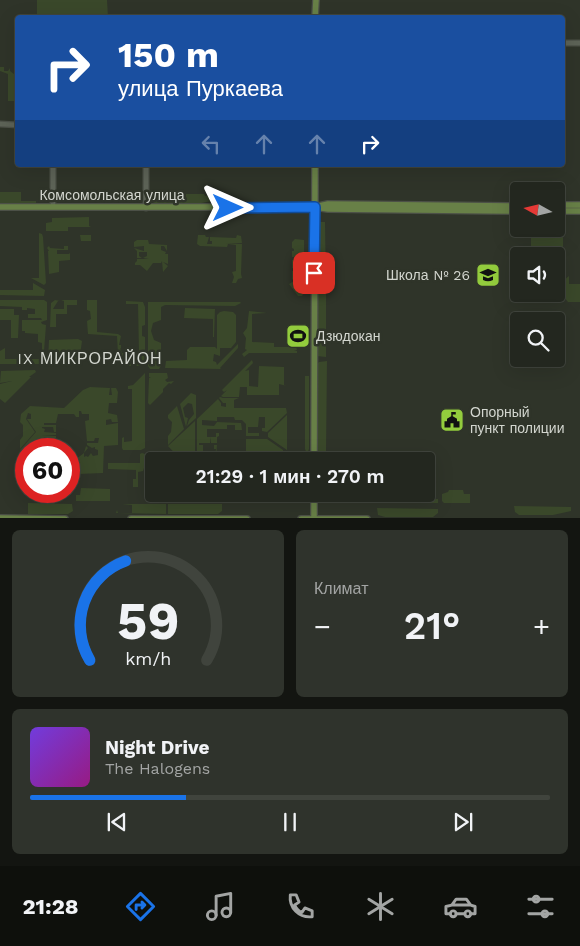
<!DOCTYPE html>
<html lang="ru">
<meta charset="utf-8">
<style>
:root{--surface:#23271f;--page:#2f332c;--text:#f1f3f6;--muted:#a3a5a4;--line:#40443d;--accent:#1a73e8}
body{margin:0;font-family:"Work Sans",sans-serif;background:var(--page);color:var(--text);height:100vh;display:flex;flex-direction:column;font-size:19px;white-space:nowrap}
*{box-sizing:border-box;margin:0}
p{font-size:16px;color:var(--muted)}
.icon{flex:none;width:28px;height:28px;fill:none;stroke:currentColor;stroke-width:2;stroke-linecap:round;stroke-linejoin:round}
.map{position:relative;height:518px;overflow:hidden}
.panel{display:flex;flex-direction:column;gap:12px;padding:12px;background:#131511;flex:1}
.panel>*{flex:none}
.guide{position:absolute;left:15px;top:15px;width:550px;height:152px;border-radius:5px;box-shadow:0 5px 20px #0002,0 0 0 1px var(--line);background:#1a4fa0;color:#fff;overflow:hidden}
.needle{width:32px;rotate:278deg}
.controls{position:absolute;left:510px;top:182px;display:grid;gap:10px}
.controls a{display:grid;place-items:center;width:55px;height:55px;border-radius:5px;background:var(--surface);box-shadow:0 5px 20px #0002,0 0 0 1px var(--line);font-size:25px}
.speed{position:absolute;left:15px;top:438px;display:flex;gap:10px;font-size:25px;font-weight:700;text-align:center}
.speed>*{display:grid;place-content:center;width:65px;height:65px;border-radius:50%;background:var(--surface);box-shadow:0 5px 20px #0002,0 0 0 1px var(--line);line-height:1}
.speed .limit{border:8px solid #d22;background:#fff;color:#111}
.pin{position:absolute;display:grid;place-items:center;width:42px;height:42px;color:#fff;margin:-21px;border-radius:10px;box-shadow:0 2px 8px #0006}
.me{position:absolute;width:55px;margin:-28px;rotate:90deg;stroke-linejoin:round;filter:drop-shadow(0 0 4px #0008)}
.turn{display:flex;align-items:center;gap:18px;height:105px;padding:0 20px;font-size:22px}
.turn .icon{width:65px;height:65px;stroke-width:2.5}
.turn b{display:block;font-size:35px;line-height:42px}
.lanes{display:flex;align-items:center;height:48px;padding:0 20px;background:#0003;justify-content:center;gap:25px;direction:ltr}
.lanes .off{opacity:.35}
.big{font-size:38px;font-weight:600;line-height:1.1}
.panel .card{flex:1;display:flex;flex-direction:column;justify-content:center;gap:8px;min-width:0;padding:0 18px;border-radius:8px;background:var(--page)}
.panel .dial{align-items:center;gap:0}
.dial svg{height:130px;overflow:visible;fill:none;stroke:var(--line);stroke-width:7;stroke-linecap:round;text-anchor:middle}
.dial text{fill:var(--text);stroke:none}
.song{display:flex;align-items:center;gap:15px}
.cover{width:60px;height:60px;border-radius:8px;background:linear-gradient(135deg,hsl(260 70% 55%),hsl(310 70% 35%))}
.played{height:5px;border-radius:2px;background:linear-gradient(90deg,var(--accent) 30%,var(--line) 30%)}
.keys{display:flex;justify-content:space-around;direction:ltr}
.heat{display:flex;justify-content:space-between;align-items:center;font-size:28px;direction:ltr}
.panel .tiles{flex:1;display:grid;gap:12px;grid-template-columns:1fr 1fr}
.card:last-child{grid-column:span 2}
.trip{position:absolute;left:145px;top:452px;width:290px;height:50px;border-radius:5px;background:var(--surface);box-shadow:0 5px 20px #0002,0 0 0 1px var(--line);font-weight:600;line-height:50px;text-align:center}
.tabs{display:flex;height:80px;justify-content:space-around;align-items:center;background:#0e100c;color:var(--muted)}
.tabs .icon{width:35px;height:35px}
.tabs .current{color:var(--accent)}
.tabs b{font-size:22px;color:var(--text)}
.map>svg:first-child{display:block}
.green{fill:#3a482a}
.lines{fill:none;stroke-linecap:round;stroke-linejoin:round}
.minor-casing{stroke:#4c5047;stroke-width:7}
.major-casing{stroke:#4c5047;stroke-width:8}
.minor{stroke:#5d6357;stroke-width:4.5}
.major{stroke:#688047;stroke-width:5.5}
.route-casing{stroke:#114b97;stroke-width:12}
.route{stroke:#1a73e8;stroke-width:9}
.labels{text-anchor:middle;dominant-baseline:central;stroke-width:5;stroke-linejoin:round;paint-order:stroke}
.street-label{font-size:14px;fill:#d3d6cf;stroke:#2f3429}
.poi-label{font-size:14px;fill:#d3d6cf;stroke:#2f3429;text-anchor:start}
.quarter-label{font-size:16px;letter-spacing:1px;fill:#d3d6cf;stroke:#2f3429}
</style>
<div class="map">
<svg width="580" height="519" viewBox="0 0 580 519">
<rect width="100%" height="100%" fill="#2f3429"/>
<path class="green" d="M37 0H107L108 17H37Z
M0 67H4V71H8L10 68V71L14 74V84H17V101H8V74L0 71Z
M0 192H21V201H36V204H0Z
M147 194H204L205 196H210L212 201 191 205H154L153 201 158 200V196H147Z
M89 217V226L91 227V241H81L80 235H91V227H68V231H46V223L52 222V218Z
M318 222H325L326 289H318L317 288Z
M560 232 563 235V248H531V234Z
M39 233 42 234 43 237 46 283 44 285 31 278H39Z
M198 235H205L206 237H209L207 244H212V241H210V237L236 238 237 235 241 236 242 243H226L242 244 241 274 242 278 238 279 236 283H232L234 277 232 272 236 271V245L228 244 227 247 200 246 197 244Z
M295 239 304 240V256L302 257 304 258V293L302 296H298L289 284 294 281 292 279V271H294V269L292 268V260H294V257H292V251H294V249L292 248V242Z
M137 240H148L149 244 167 245V251L164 246H161V250L166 252 165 254H168V264L163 262 168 266 163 272 162 261 161 263H153L147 271 140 265H135V263L137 261V259H149L143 258 147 256V252H139V256L142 258H137V251L134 248 144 251V246L134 247V242Z
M49 246 50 248 64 249V246H68V250H57V254H69L70 253V260L59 261V272L49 274 48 251H49L47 248Z
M569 276V284H580V302H568L564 297V280Z
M33 283 45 290 44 296 0 295V290H33Z
M319 293H326V357L317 356V294Z
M0 300H44L47 302V320L41 322 42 324 46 325 43 364H0V351L5 348V359H42V343L38 342V334L25 333V331H22V320H42L41 318H28V314H35V309L27 308V310H22V307L0 306Z
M55 300 60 301H58L53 309H64V301L61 300H77V305H67V314H56V327H50L51 303Z
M87 300H97V332L118 334 121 336 119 345H121V348L120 349 121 350 122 353H139L138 304H126V301L143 302 145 307V325L142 326V336L145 337V366H123L121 354H118L117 336 88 334 87 321 91 319 90 311 87 310Z
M148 302H240L241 303 235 306 165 305 161 307V320L153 323 151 331 154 340 161 343V366L159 369H150L148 366Z
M185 308 215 309 214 337H213V319L184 318Z
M0 309H14V315H19L18 338H11V320H0Z
M224 311 233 312 236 315V342L231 348H220V356L214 354 213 361 216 362 217 365 238 344V348L220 368 221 369 165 368 166 361 187 360V350L190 347H215L217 349V315L220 312Z
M249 311 267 313 252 314V342L274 343V347H296L297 350H294L297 351V353H249L244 357 242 354 247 350 245 349 246 338 243 333 247 328Z
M78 339 82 341 79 362 58 361 74 360V354H71V356L57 357V349L50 353 51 359 54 361H48L49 340Z
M252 360 253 363 245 371 249 370V386L258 387 259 366 284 367V385L287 386 279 384V395H247V387H240L239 397H223L221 396 227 390 224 392 222 390Z
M327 361 326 453H318L316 449 317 364 319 362Z
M35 370 36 372 29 377H31L5 403 0 399V384L12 381 0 383 1 371Z
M145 373V448L141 450H123L122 448V438L124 437V442L132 441V389H128V386L133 385Z
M149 373H167L168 378 165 380 167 382 174 381 171 384 169 383 163 389V392L150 405 148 403 149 378 151 377H149Z
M305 376H309V449L307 454 305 449Z
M90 387 110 388 109 395H112L111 388H116L118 392 117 403H109L108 413 117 415 118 422H112L111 419 106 420V425L118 423V445L104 446 103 473 78 474 76 473V459L84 453 86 446 88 448 84 453V457L86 456 88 457 91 453 93 456 98 455V450L95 449V447L92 448 87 445V443H98L99 438H95L94 441H87L85 421 89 420V414H82L81 411H79V417H76L74 414H58L56 423H44V425H56V432H54L53 427H42V428L45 429 44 432 56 433V435H42L56 436V439L44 437V447L29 449 31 447 29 446 26 449V457L20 450 36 432 27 419H31V414L28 413 26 419 35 432 20 449V440L23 436V425L20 422 21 414 30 406 64 408 83 390Z
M191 393 196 395V418L187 426 189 420 194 414 192 404 188 403 183 408 185 417 188 418 186 427 180 404Z
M220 397 223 398H239L234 400V408H286L287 413 267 432 262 431V428H265V417H259L258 427H248V433H259V436H246V424L242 420H235L234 417H217V421L202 420V425L214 426 217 422 241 423 242 430H235V425H227V429H207V437H216V433H219V436L217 437V443H211V437L210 443H199V445H203V459L215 458 216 449H214V445H217L216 458 213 459V461H197V419L218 399 221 403V406L226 407V403H223L219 398Z
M177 406 184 429 168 445V436L171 432 172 422 168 418V415Z
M287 415V450L268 437V433Z
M195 421V461L193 456 189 454 185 456V461H182L168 446Z
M246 439H267L283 450V461H251V459H254V455L248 454V461H244L246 458Z
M142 453 145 454 144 468 143 471 138 472V487H133V479H136V470L108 469V463H140V454Z
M81 488 110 489V501H76V495H80Z
M449 490H463L464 494H470V503H444L442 501V494L448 492Z
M32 491H68L62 501 38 500Z
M390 494 397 496 398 494H412L413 499H438V503H377V498H390Z
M28 503 72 504 73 511 68 514H28Z
M122 504H166V514L116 513 117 510 118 513H132V505Z
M168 504H222V511L218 514H168Z
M514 506 571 507V511L553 515H519L515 512Z
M377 508 438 509V513L433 517H385L378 515Z"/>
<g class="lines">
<g class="minor-casing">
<path id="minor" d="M562 43H580
M0 124 18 125
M53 165V207
M146 165V208"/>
</g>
<g class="major-casing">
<path id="major" d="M315 18 316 0
M556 205H580
M319 206 328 204 519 206
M0 207H315L328 209 519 211
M556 211H580
M314 461 315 165
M0 518 65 519
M131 519H247
M301 519H367
M314 519V494"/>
</g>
<use href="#minor" class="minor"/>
<use href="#major" class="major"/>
</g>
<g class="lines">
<g class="route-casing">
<path id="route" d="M228 208 315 207 314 273"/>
</g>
<use href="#route" class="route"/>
</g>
<defs>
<g id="school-square" transform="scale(1.25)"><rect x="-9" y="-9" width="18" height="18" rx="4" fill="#93cc3d" stroke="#2f3429"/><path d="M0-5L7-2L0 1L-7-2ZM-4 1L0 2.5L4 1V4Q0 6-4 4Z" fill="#111"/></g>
<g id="stadium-square" transform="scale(1.25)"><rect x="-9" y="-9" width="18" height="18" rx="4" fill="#93cc3d" stroke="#2f3429"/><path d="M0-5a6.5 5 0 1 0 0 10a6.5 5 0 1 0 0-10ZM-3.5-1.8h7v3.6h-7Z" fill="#111"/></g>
<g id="civic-square" transform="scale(1.25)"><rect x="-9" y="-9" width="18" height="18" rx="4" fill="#93cc3d" stroke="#2f3429"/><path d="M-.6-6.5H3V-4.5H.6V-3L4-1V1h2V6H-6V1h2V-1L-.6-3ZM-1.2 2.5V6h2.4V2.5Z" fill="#111"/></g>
</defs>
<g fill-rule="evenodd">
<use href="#school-square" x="488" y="275"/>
<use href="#stadium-square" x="298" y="336"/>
<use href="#civic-square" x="452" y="420"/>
</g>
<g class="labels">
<g class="street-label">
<text x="112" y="195">Комсомольская улица</text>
</g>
<g class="poi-label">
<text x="470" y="275" text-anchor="end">Школа № 26</text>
<text x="316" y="336">Дзюдокан</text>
<text x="470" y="412">Опорный<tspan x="470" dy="16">пункт полиции</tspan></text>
</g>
<g class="quarter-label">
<text x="90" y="358">IX МИКРОРАЙОН</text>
</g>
</g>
</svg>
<div class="controls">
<a><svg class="needle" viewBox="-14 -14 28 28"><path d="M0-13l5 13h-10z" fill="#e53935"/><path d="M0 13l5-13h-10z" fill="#a3a5a4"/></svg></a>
<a><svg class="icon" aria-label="sound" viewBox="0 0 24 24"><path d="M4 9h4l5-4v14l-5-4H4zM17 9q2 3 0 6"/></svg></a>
<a><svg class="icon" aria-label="search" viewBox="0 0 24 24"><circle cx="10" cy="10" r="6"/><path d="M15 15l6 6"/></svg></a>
</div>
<div class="speed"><div class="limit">60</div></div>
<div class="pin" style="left:314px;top:273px;background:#d93025"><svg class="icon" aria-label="arrive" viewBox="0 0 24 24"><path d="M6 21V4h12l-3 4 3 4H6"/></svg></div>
<svg class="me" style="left:228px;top:208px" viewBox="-20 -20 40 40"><path d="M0-17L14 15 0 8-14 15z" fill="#1a73e8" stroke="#fff" stroke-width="4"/></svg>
<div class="trip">21:29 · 1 мин · 270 m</div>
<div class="guide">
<div class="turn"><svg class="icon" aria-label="right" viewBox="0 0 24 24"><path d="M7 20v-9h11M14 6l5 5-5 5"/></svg><div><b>150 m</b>улица Пуркаева</div></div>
<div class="lanes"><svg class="icon off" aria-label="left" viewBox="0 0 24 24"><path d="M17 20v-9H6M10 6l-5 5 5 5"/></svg><svg class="icon off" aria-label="ahead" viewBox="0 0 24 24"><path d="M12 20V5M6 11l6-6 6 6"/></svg><svg class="icon off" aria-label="ahead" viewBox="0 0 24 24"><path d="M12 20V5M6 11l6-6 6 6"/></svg><svg class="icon" aria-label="right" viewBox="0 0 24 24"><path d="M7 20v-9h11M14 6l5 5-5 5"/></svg></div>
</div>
</div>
<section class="panel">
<div class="tiles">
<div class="card dial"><svg viewBox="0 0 100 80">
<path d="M14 69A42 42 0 1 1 86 69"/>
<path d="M14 69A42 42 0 0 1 36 8" stroke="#1a73e8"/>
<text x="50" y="56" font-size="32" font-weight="700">59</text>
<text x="50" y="72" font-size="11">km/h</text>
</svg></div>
<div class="card"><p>Климат</p>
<div class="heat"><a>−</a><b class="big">21°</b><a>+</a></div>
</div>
<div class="card">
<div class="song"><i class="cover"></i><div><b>Night Drive</b><p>The Halogens</p></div></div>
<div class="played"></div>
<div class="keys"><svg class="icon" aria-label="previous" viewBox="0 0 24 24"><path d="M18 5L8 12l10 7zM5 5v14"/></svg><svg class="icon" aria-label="pause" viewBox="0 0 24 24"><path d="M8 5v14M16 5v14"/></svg><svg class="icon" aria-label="next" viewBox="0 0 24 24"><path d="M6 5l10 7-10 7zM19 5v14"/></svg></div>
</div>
</div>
</section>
<nav class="tabs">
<b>21:28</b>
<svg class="icon current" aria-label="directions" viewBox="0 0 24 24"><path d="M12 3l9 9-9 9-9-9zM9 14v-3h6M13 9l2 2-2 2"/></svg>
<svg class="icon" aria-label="music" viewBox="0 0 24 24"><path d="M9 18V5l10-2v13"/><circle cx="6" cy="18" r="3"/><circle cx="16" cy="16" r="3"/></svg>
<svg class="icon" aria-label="phone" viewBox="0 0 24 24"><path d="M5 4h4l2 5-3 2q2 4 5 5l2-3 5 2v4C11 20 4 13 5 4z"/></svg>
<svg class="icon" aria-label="climate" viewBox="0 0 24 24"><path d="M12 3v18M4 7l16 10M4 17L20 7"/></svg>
<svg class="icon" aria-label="car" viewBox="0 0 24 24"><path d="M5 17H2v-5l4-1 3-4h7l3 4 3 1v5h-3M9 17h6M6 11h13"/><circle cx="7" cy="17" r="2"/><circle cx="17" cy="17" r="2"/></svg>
<svg class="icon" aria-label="filters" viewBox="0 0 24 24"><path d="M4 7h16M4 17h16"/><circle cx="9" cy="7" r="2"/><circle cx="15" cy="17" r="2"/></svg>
</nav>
